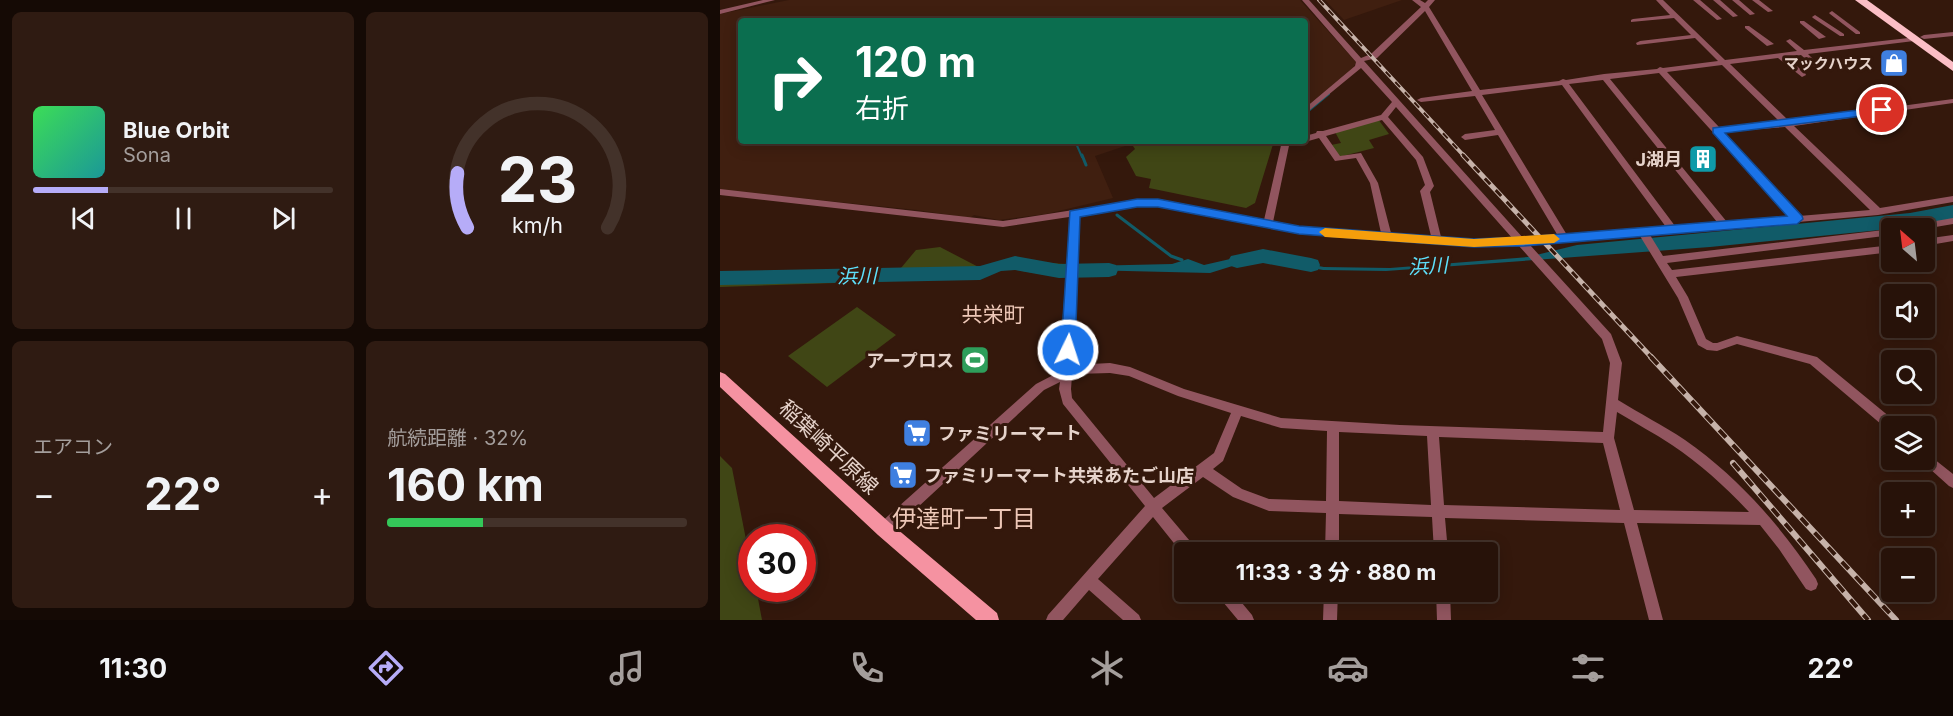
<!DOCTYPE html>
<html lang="ja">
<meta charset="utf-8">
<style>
:root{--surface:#271209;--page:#2f1b12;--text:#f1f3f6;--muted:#a49e9c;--line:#43322a;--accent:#b6acf8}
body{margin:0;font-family:Inter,"Noto Sans JP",sans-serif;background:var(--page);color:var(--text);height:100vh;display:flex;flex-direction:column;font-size:22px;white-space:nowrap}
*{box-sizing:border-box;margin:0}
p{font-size:20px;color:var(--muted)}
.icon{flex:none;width:33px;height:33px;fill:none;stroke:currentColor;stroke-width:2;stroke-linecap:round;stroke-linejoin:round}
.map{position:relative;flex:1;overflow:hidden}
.panel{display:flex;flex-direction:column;gap:12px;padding:12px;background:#150a05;width:720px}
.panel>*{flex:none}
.banner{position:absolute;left:18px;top:18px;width:570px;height:126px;border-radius:6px;box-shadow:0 3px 15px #0003,0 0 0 2px var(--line);background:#0b6e4f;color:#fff;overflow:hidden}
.needle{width:39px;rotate:332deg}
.tools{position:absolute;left:1161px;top:218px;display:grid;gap:12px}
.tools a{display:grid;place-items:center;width:54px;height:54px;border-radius:6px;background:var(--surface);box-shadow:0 3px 15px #0003,0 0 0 2px var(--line);font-size:30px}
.speed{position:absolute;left:18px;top:524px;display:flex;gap:12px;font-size:30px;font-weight:700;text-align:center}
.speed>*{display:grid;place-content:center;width:78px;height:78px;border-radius:50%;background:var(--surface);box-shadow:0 3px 15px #0003,0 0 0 2px var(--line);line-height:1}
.speed .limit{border:9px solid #d22;background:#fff;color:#111}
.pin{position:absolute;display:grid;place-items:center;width:51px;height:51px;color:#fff;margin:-26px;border:3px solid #fff;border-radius:50%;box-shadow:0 2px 6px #0007}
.me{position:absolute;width:66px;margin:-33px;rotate:4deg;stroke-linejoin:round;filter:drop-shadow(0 0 4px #0008)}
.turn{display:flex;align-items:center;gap:21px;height:126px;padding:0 18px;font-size:27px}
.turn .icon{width:78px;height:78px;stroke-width:2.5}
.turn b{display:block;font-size:42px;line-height:51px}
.big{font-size:45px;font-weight:700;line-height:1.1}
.panel .card{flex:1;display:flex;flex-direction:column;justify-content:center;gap:9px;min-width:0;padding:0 21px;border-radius:9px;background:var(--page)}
.panel .dial{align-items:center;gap:0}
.dial svg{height:156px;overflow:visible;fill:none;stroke:var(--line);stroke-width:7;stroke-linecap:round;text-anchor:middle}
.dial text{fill:var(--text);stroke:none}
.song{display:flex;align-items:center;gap:18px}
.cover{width:72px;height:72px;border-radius:9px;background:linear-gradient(135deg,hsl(130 70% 55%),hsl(180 70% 35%))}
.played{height:6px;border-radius:3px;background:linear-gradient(90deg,var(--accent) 25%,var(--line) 25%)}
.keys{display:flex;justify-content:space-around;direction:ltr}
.heat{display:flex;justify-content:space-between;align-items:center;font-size:33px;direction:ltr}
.charge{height:9px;border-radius:4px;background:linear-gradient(90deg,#34c759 32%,var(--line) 0)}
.panel .tiles{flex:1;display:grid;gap:12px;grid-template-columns:repeat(2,1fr)}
.trip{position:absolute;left:454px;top:542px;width:324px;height:60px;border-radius:6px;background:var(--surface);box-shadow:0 3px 15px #0003,0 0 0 2px var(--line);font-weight:700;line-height:60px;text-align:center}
.tab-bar{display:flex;height:96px;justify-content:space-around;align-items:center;background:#100704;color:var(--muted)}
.tab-bar .icon{width:42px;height:42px}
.tab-bar .selected{color:var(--accent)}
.tab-bar b{font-size:27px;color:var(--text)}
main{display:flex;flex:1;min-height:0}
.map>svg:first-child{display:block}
.built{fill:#401f10}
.green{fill:#404615}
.water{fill:#115b68}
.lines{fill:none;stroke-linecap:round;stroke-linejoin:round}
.stream-far2{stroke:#115b68;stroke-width:2}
.stream-far1{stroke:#115b68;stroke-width:3}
.stream{stroke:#115b68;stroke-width:4}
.river{fill:#115b68;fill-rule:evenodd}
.minor{fill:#91555f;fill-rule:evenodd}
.major{fill:#f592a1;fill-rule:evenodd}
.highway{fill:#fbbec6;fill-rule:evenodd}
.rail-far2-casing{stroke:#c6b2a9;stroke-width:4}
.rail-far1-casing{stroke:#c6b2a9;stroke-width:5}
.rail-casing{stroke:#c6b2a9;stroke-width:6}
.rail-far2{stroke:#34180c;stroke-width:2;stroke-dasharray:7;stroke-linecap:butt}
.rail-far1{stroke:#34180c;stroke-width:3;stroke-dasharray:8;stroke-linecap:butt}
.rail{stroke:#34180c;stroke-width:4;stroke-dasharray:10;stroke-linecap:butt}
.route{fill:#1a73e8;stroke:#114b97;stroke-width:1.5}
.slow{fill:#f59e0b}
.labels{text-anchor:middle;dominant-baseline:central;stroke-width:6;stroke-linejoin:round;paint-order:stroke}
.far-poi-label{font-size:15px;font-weight:bold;fill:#e6d3cb;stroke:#34180c;text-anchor:end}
.poi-label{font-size:18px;font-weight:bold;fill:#e6d3cb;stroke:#34180c;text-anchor:end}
.water-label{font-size:20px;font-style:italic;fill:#5ee0fb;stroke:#34180c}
.quarter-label{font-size:21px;fill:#edc7b7;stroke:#34180c}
.near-street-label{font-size:21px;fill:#e6d3cb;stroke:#34180c}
.near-neighbourhood-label{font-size:24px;fill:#edc7b7;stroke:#34180c}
</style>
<main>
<section class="panel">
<div class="tiles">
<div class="card">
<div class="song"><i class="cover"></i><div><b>Blue Orbit</b><p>Sona</p></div></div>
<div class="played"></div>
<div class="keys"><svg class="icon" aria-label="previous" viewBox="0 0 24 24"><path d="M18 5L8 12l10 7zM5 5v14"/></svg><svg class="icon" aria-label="pause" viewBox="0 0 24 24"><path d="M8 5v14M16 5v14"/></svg><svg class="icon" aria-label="next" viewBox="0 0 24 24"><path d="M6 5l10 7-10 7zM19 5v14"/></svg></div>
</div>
<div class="card dial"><svg viewBox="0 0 100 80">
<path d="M14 69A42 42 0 1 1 86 69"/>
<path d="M14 69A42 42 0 0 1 9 41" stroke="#b6acf8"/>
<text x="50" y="56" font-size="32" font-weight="700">23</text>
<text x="50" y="72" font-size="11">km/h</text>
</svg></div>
<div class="card"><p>エアコン</p>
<div class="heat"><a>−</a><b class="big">22°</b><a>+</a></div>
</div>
<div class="card"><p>航続距離 · 32%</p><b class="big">160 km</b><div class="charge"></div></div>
</div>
</section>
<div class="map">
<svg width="1233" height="620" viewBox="0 0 1233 620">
<rect width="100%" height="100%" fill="#34180c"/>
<path class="built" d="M69 0H580L636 62 633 68 585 108V21H21V141H420L375 156 393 198 326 214 279 220 254 215 250 218 197 210 0 190V14Z
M605 0H682L624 20Z"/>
<path class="green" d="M658 119 669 134 649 140 654 148 619 157 611 145 621 143 615 132Z
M430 141H554L535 203 526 208 429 188 431 179 416 176 406 157 415 149 413 146Z
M220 247 270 273 261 278 0 287V277L181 268 196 250Z
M290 260 345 264 339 277 302 271 301 268H284L278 264Z
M137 307 176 335 107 387 68 356Z
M0 456 12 468 31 565 32 588H36L42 620H0Z"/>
<path class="water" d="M1233 205V219L1180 228 990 247 666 271 603 270 538 258 490 273 364 270 365 266 452 264 468 259 484 265 532 254 604 267 670 268 808 257 857 245 1190 213Z"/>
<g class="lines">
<path class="stream-far2" d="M585 114 609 94
M355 141 362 157"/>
<path class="stream-far1" d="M362 155 366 165
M397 215 451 256 462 260
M347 277 348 271
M341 359 346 293"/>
<path class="stream" d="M340 371 341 357"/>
<path class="river" d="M543 249 591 258 598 260 600 265 598 270 591 272 543 263 517 268 511 266 508 261 511 256Z
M295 256 339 264 389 263 396 265 398 270 396 275 389 277 339 278 295 270 281 271 260 280 0 285V271L260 266Z"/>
<path class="minor" d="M43 0H55L0 14V10Z
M582 0H589L641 58 651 54 701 7 692 0H700L705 3 708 0H715L709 7 760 90 839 81 843 79 846 80 884 74 937 69 940 67 943 68 998 61 975 38 917 45 916 43 920 41 971 35 954 18 911 22V20L913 19 950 15 936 0H943L1005 60 1077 51 1066 41 1070 39 1084 50 1197 37 1198 39 1194 41 1088 54 1101 67 1097 69 1081 55 1066 57 1085 73 1086 75 1082 77 1058 58 1010 64 1069 121 1233 99V103L1074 126 1160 208 1233 196V202L1158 215 930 235 943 256 1172 229V235L947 263 952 270 1172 245V252L956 277 968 297 986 339 993 343H997L1017 336 1097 357 1176 422 1178 426H1172V431L1168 430 1090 364 1017 344 997 351 987 350 978 345 958 298 920 236 810 245 891 334 902 363 898 400C920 414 943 425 965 440 1018 477 1060 525 1096 579L1098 584 1096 589 1091 591 1086 589 1059 549 1040 525 917 523 943 620H929L904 523 725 518 728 552H714L712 517 619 514V552H605L606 513 549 511 513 497 483 477 442 508 475 547 477 552H465V557L433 517 378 579 419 615 421 620H403L369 590 343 620H326L328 615 425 506 343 404 339 389 340 382 324 390 169 534 164 535 159 534 157 529 159 524 316 384 341 371 348 278 349 217 283 227 0 195V189L283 221 417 200H438L544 220 562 141H570L553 222 578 227 661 233 650 183 636 158 615 161 599 138 585 142 583 141H585V136L596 133 597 131H603L661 115 672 102 641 68 585 114V108L635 66 636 62ZM705 11 752 91 701 98 697 100 701 102 755 96 775 130 745 134 741 137 745 140 778 135 838 236 804 239 644 61 657 58ZM1002 65 1060 122 999 127 947 72ZM939 73 1069 216 1007 222 890 79ZM883 80 997 222 955 226 849 84ZM842 85 946 227 847 235 762 95ZM676 107 793 239 755 240 721 237 710 192 714 186 703 157 668 117ZM662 120 696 160 705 185 700 191 711 236 671 233 658 183 641 153 620 156 606 136ZM1065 127 1150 210 1079 216 1003 132ZM417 206H438L578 233 717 244 755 246H799L882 339 890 363 883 432 680 425 561 418 464 389 410 367 390 363 352 365 358 278 359 215ZM390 373 409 376 458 396 511 413 494 453 434 498 352 398 351 389 352 376 355 374ZM897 412C915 423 934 433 952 445 980 464 1006 487 1029 512L914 510 894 438ZM521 416 561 428 607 431 606 501 549 499 522 489 493 469 503 461ZM619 432 707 436 711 505 619 501ZM719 437 883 443 900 510 724 505Z
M973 0H980L1002 19 997 20Z
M993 0H1000L1018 16 1013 17Z
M1012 0H1019L1035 14 1030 15Z
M1032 0H1039L1053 11 1048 12Z
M1112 11 1140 32V34H1136L1110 14 1109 13Z
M1095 15 1124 34V36H1120L1093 18 1092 17Z
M1080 21H1084L1106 37 1099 39 1080 23Z
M1025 26H1029L1054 44 1047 46 1025 28Z
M1233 32V36L1204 39 1200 37 1204 35Z
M1233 218V224L1204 229 1188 228 1193 225Z
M1233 235V241L1204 246V239Z
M1204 451 1233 474V488L1229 486 1200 460 1204 459Z
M496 591H512L532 615 534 620H518L498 596Z
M604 591H618L617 620H603Z
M716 591H730L731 620H717Z"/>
<path class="major" d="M0 372 5 374 170 523 277 613 279 620H256L158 535 0 387Z"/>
<path class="highway" d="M1135 0H1147L1233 62V71Z"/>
<g class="rail-far2-casing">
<path id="rail-far2" d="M599 0 745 157"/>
</g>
<g class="rail-far1-casing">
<path id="rail-far1" d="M743 155 933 359"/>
</g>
<g class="rail-casing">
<path id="rail" d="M931 357 1176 620
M1013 463 1148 620"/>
</g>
<use href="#rail-far2" class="rail-far2"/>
<use href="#rail-far1" class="rail-far1"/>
<use href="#rail" class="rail"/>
</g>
<path class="route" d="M1162 107 1167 110 1166 113 1005 133 1082 216 1083 219 1077 224 804 246 754 247 579 234 438 207H417L360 217 355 350 348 355 341 350 350 211 417 199H438L579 226 754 239 804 237 1067 216 993 133V128Z"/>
<path class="slow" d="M605 228 754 239 834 234 840 239 834 243 754 247 605 237 599 232Z"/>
<defs>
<g id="shop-square" transform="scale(1.5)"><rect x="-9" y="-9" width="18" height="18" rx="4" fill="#3f7fe0" stroke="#34180c"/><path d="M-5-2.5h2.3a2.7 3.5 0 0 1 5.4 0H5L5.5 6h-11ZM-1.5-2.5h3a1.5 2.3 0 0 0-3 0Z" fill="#fff"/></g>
<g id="building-square" transform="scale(1.5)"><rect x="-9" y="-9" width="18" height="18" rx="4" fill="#0f9aa8" stroke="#34180c"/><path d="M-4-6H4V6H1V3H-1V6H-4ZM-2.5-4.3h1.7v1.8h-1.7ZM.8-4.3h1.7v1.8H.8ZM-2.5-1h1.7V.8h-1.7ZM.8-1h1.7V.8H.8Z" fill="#fff"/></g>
<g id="stadium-square" transform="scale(1.5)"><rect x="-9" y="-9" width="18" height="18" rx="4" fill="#2e9e5b" stroke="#34180c"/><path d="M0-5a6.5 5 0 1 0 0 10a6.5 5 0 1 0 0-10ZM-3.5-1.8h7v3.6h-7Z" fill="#fff"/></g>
<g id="supermarket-square" transform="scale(1.5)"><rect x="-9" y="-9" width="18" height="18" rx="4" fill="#3f7fe0" stroke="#34180c"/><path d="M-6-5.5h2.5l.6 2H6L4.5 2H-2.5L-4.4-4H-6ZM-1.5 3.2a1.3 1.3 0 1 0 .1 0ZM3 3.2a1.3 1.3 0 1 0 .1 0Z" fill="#fff"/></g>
</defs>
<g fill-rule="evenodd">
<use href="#shop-square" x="1174" y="63"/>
<use href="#building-square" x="983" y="159"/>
<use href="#stadium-square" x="255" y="360"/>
<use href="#supermarket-square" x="197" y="433"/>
<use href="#supermarket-square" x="183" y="475"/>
</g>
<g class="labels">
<g class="far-poi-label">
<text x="1153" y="63">マックハウス</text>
</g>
<g class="poi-label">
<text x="962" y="159">J湖月</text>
<text x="234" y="360">アープロス</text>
<text x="218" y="433" text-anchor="start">ファミリーマート</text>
<text x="204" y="475" text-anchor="start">ファミリーマート共栄あたご山店</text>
</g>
<g class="water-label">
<text transform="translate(708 266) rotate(-3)">浜川</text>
<text transform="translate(137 276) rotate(-1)">浜川</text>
</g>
<g class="quarter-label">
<text x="273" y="314">共栄町</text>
</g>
<g class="near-street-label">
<text transform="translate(109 447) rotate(43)">稲葉崎平原線</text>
</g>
<g class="near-neighbourhood-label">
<text x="244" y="518">伊達町一丁目</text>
</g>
</g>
</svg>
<div class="tools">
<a><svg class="needle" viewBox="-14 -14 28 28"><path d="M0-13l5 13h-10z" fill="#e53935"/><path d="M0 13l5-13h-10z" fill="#a49e9c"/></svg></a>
<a><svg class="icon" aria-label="sound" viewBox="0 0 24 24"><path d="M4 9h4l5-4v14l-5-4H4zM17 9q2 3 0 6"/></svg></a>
<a><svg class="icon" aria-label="search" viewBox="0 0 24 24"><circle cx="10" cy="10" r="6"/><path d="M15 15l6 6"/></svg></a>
<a><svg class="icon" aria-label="layers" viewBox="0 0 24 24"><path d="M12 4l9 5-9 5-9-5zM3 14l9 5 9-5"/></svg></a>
<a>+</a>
<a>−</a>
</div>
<div class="speed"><div class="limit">30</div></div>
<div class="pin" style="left:1162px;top:110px;background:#d93025"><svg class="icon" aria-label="arrive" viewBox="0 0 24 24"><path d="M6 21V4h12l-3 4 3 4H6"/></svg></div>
<svg class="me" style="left:348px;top:350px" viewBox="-20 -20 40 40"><circle r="17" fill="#1a73e8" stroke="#fff" stroke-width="3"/><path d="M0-11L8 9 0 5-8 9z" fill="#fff"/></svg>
<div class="trip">11:33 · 3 分 · 880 m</div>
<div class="banner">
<div class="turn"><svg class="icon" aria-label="right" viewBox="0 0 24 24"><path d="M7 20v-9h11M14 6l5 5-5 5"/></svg><div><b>120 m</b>右折</div></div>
</div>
</div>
</main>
<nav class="tab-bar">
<b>11:30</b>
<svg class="icon selected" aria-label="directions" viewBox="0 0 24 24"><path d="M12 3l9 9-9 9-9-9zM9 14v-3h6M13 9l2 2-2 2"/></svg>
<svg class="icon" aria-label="music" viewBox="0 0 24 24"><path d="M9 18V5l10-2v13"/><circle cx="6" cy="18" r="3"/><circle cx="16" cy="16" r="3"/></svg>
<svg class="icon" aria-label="phone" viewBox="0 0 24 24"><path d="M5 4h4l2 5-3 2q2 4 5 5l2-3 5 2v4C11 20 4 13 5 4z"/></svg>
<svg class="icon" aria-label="climate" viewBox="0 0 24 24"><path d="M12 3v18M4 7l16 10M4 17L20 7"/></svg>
<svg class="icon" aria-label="car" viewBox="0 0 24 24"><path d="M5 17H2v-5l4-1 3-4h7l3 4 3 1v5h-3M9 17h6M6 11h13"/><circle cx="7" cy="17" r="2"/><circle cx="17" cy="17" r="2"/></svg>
<svg class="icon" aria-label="filters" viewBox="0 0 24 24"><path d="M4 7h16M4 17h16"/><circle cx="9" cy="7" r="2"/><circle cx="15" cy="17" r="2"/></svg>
<b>22°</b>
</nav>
